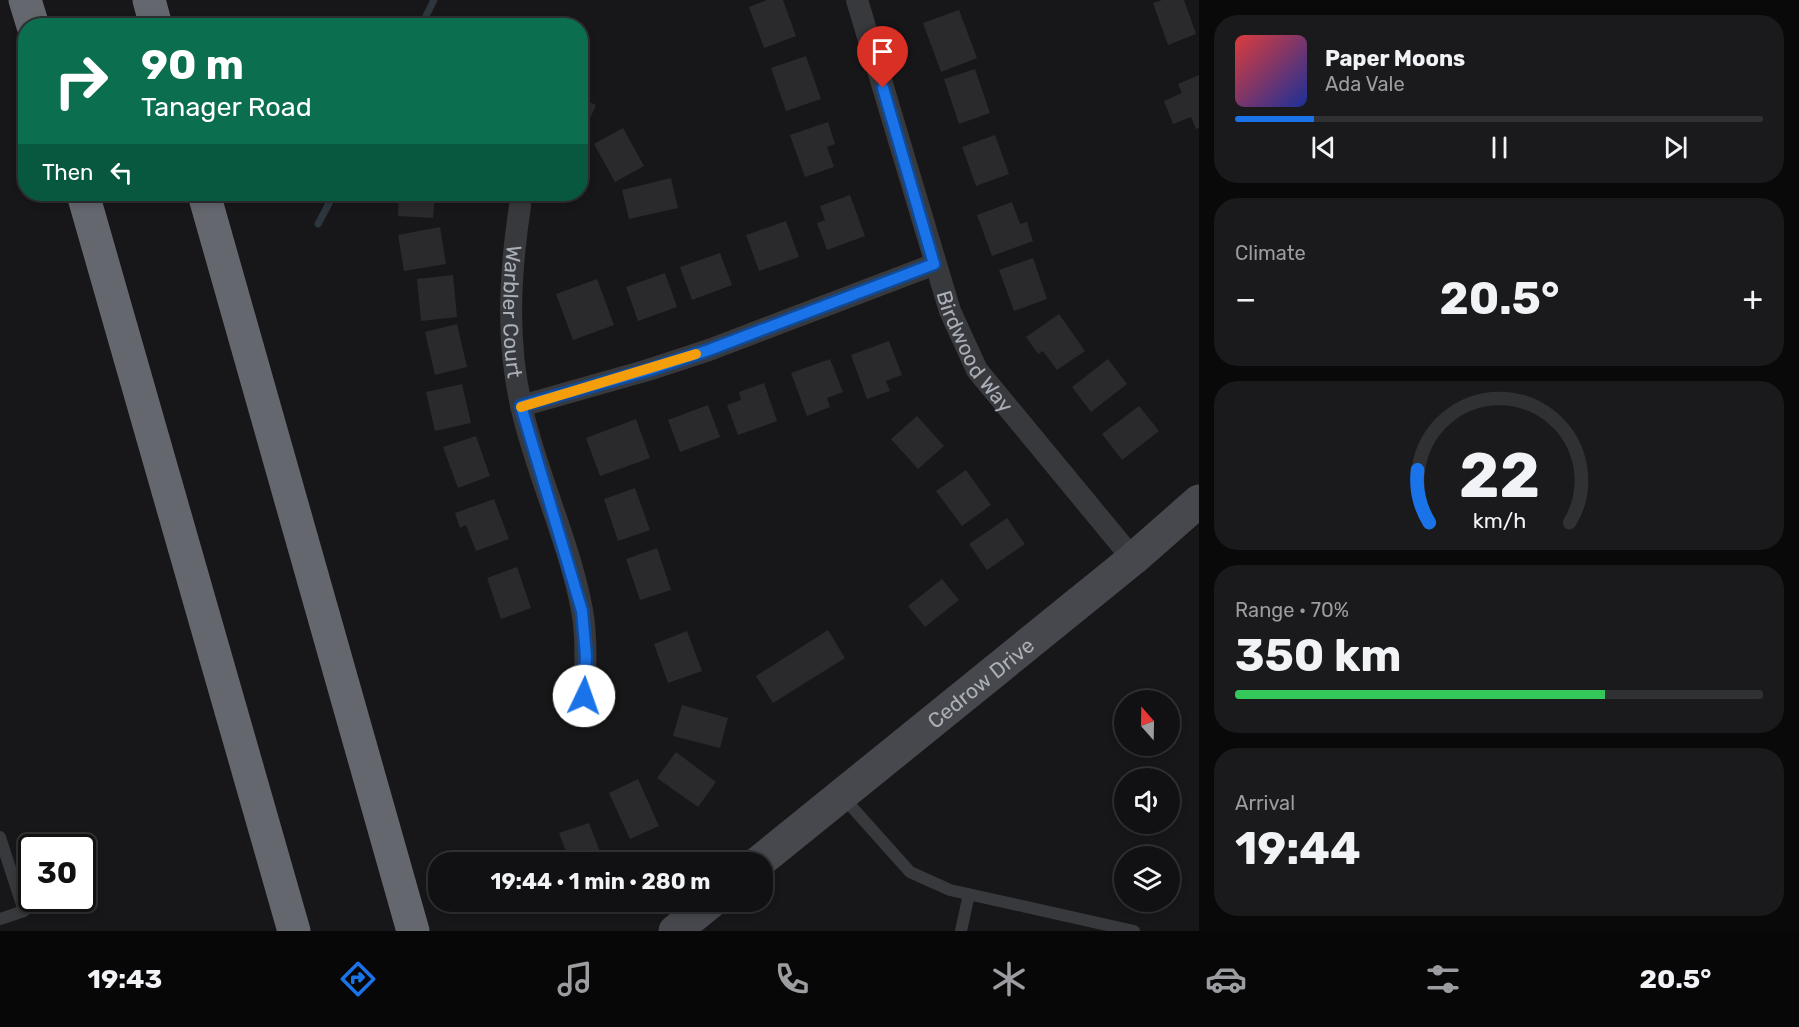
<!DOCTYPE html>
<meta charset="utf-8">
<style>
:root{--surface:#111113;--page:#1a1a1c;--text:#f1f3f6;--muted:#9c9da0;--line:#303133;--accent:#1a73e8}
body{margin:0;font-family:Rubik,sans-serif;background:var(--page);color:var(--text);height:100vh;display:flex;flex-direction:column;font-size:22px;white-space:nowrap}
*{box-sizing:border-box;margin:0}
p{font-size:20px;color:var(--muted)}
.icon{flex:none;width:33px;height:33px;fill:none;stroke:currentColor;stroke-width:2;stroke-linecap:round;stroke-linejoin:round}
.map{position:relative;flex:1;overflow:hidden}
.side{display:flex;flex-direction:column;gap:15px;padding:15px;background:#09090a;width:600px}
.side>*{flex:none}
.top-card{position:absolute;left:18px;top:18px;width:570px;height:183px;border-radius:24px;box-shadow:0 3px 9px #0003,0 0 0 2px var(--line);background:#0b6e4f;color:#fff;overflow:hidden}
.needle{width:39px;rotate:340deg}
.controls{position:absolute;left:1114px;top:690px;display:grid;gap:12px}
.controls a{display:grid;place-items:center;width:66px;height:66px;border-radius:50%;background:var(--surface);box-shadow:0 3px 9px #0003,0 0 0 2px var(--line);font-size:30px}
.speed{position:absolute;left:18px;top:834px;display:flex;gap:12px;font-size:30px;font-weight:700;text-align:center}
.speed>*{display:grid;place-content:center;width:78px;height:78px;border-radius:50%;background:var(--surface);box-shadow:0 3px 9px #0003,0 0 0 2px var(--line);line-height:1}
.speed .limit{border:3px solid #111;border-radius:9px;background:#fff;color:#111}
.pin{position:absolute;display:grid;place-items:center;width:51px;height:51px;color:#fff;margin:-62px -26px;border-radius:50% 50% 50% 0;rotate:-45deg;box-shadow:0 0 6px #0007}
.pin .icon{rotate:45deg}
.me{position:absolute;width:66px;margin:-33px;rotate:3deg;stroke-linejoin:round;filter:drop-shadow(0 0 4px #0008)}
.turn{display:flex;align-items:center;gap:21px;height:126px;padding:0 24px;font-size:27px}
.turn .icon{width:78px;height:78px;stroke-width:2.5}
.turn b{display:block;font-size:42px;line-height:51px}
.then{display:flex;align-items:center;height:57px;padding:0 24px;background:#0003;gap:12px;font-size:22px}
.big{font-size:45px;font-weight:700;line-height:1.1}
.side .card{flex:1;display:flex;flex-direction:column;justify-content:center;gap:9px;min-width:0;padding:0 21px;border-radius:24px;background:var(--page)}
.side .dial{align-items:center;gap:0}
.dial svg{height:156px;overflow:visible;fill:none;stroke:var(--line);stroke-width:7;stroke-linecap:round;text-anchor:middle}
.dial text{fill:var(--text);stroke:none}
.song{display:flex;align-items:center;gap:18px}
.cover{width:72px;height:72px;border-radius:9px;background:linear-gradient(135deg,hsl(0 70% 55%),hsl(230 70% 35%))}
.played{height:6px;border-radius:3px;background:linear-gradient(90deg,var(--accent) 15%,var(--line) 15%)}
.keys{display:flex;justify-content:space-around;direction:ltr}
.heat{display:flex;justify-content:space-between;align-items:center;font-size:33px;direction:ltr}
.charge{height:9px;border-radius:4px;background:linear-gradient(90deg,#34c759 70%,var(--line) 0)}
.trip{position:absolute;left:428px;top:852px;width:345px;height:60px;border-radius:24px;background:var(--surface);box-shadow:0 3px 9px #0003,0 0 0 2px var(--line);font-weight:700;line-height:60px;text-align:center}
.menu{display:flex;height:96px;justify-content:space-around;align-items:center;background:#070708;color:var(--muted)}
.menu .icon{width:42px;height:42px}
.menu .active{color:var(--accent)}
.menu b{font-size:27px;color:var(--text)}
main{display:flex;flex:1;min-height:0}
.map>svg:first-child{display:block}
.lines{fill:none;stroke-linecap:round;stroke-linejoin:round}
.stream{stroke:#2d363c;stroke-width:7}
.building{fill:#2a2a2d}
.lane{stroke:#38393d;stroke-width:12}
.street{stroke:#38393d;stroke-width:22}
.secondary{stroke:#46484d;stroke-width:33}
.highway{stroke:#64676e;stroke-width:33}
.route-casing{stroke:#114b97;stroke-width:15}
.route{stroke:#1a73e8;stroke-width:10}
.slow{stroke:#f59e0b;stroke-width:10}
.labels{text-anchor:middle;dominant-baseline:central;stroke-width:6;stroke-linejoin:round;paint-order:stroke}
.street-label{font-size:21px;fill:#aaafb8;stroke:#121214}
</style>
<main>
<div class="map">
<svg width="1199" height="931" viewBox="0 0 1199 931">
<rect width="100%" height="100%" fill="#171719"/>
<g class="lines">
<path class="stream" d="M421 26 434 0
M318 224 334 194"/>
</g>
<path class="building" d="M767 0H783L796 36 764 48 749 7Z
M1162 0H1184L1196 34 1168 45 1153 3Z
M959 10 977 58 941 72 923 23Z
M806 56 821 99 786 111 771 68Z
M975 69 990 113 959 124 944 79Z
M1199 75V128L1196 129 1191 117 1173 124 1164 101 1182 93 1178 84Z
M580 98 596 105 583 134 580 133Z
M828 122 835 144 827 147 834 167 805 177 790 135Z
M623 128 644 166 615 182 594 144Z
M995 135 1009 174 976 186 962 147Z
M671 178 678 208 629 219 622 190Z
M399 194H435L433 218 398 216Z
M850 195 865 236 827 250 817 223 825 220 820 206Z
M1012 202 1020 224 1027 222 1033 241 992 256 977 215Z
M786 221 799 257 759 271 746 235Z
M440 227 446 264 404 271 398 235Z
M720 253 732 285 692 300 680 267Z
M1033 258 1047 299 1014 311 999 270Z
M665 273 677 307 638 321 626 287Z
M453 275 457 317 421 321 417 279Z
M597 279 614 325 573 340 556 294Z
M1059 314 1085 351 1057 370 1043 351 1038 354 1026 337Z
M457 324 467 367 435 375 425 332Z
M889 341 902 375 886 381 890 391 867 399 851 355Z
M830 359 843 392 827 398 830 407 807 416 791 373Z
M1108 359 1127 384 1091 412 1072 387Z
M764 383 777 421 738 435 727 405 741 400 739 392Z
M462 384 471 423 435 431 426 392Z
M708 405 720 437 680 452 668 420Z
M1139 406 1159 431 1122 460 1102 434Z
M917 416 944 446 918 469 891 439Z
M636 419 650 458 600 476 586 438Z
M476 436 490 476 458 488 443 447Z
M966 470 991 505 962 526 936 491Z
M635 488 650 530 618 541 604 499Z
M494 499 509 539 476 551 466 525 460 528 455 513Z
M1007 518 1025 544 987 570 969 544Z
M657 548 671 590 640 600 626 559Z
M517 567 531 608 501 619 487 578Z
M942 579 959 600 925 627 908 606Z
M828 630 845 658 773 703 756 676Z
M687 631 702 671 668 683 654 644Z
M682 705 728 718 720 748 673 736Z
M676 752 716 782 698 807 657 778Z
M638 779 659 826 630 839 609 793Z
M589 823 604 862H570L559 833Z"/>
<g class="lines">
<path class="lane" d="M842 796 910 872 950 890 1134 931
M0 837 24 911 0 919
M961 931 969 894"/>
<g class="street">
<path id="s1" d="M857 0 950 311 977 370 1133 559"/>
<path id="s2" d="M520 206C510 273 506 339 521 405 536 474 569 540 582 610 587 638 586 667 584 696"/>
<path d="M521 406 648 370 709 350 935 264"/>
</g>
<g class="secondary">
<path id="s3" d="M759 862 1133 559 1199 501"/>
<path d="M675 931 711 902"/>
</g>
<path class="highway" d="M25 0 33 26
M149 0 156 26
M83 194 294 931
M204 194 413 931"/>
</g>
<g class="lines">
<g class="route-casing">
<path id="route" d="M584 696 586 656 582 611 521 406 648 370 709 350 934 264 883 88"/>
</g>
<use href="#route" class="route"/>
<path class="slow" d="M521 407 696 354"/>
</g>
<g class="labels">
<g class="street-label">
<text stroke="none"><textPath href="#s2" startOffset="106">Warbler Court</textPath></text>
<text stroke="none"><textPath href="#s1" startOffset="372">Birdwood Way</textPath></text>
<text stroke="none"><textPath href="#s3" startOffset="285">Cedrow Drive</textPath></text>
</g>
</g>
</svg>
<div class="controls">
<a><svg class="needle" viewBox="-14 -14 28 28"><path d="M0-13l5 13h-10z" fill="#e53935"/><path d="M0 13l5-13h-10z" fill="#9c9da0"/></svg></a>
<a><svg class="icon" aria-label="sound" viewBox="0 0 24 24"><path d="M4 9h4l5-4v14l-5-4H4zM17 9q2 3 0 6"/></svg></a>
<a><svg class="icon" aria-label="layers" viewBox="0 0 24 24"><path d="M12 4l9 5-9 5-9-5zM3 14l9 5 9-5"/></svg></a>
</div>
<div class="speed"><div class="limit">30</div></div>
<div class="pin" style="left:883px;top:88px;background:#d93025"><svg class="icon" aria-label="arrive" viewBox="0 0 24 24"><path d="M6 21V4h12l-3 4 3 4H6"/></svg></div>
<svg class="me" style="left:584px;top:696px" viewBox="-20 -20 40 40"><circle r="19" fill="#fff"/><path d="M0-13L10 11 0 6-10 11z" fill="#1a73e8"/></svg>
<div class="trip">19:44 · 1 min · 280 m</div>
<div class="top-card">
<div class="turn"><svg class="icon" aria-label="right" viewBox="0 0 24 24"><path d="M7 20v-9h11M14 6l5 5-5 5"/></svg><div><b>90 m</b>Tanager Road</div></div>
<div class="then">Then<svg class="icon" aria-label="left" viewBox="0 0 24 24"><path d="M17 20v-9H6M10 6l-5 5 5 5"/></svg></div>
</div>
</div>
<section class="side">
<div class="card">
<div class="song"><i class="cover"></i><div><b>Paper Moons</b><p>Ada Vale</p></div></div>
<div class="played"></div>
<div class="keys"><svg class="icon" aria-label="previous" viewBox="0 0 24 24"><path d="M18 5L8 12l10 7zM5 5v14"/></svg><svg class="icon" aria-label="pause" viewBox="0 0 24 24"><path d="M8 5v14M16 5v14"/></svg><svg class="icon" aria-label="next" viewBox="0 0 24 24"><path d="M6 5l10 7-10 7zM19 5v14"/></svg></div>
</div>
<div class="card"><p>Climate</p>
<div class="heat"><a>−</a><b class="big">20.5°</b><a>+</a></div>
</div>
<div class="card dial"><svg viewBox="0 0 100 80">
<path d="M14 69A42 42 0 1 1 86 69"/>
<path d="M14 69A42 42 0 0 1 8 42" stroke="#1a73e8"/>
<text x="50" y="56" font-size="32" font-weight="700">22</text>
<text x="50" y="72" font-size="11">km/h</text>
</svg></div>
<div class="card"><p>Range · 70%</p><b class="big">350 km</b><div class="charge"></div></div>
<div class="card"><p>Arrival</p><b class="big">19:44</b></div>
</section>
</main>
<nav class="menu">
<b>19:43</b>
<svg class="icon active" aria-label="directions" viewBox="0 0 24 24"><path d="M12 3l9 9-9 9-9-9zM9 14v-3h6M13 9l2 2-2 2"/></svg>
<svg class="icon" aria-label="music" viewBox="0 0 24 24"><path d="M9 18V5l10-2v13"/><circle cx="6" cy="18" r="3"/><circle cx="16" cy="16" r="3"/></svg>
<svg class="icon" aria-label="phone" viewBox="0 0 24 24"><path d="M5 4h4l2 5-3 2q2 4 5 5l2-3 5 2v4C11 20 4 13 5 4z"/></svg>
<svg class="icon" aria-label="climate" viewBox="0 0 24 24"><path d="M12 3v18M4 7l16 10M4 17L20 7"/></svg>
<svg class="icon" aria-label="car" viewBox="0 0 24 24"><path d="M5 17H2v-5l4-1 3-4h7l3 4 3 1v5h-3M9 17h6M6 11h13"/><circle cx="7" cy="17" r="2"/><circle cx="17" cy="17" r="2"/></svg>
<svg class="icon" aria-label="filters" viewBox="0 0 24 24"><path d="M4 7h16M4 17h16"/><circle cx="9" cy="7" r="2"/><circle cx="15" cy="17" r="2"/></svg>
<b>20.5°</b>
</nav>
